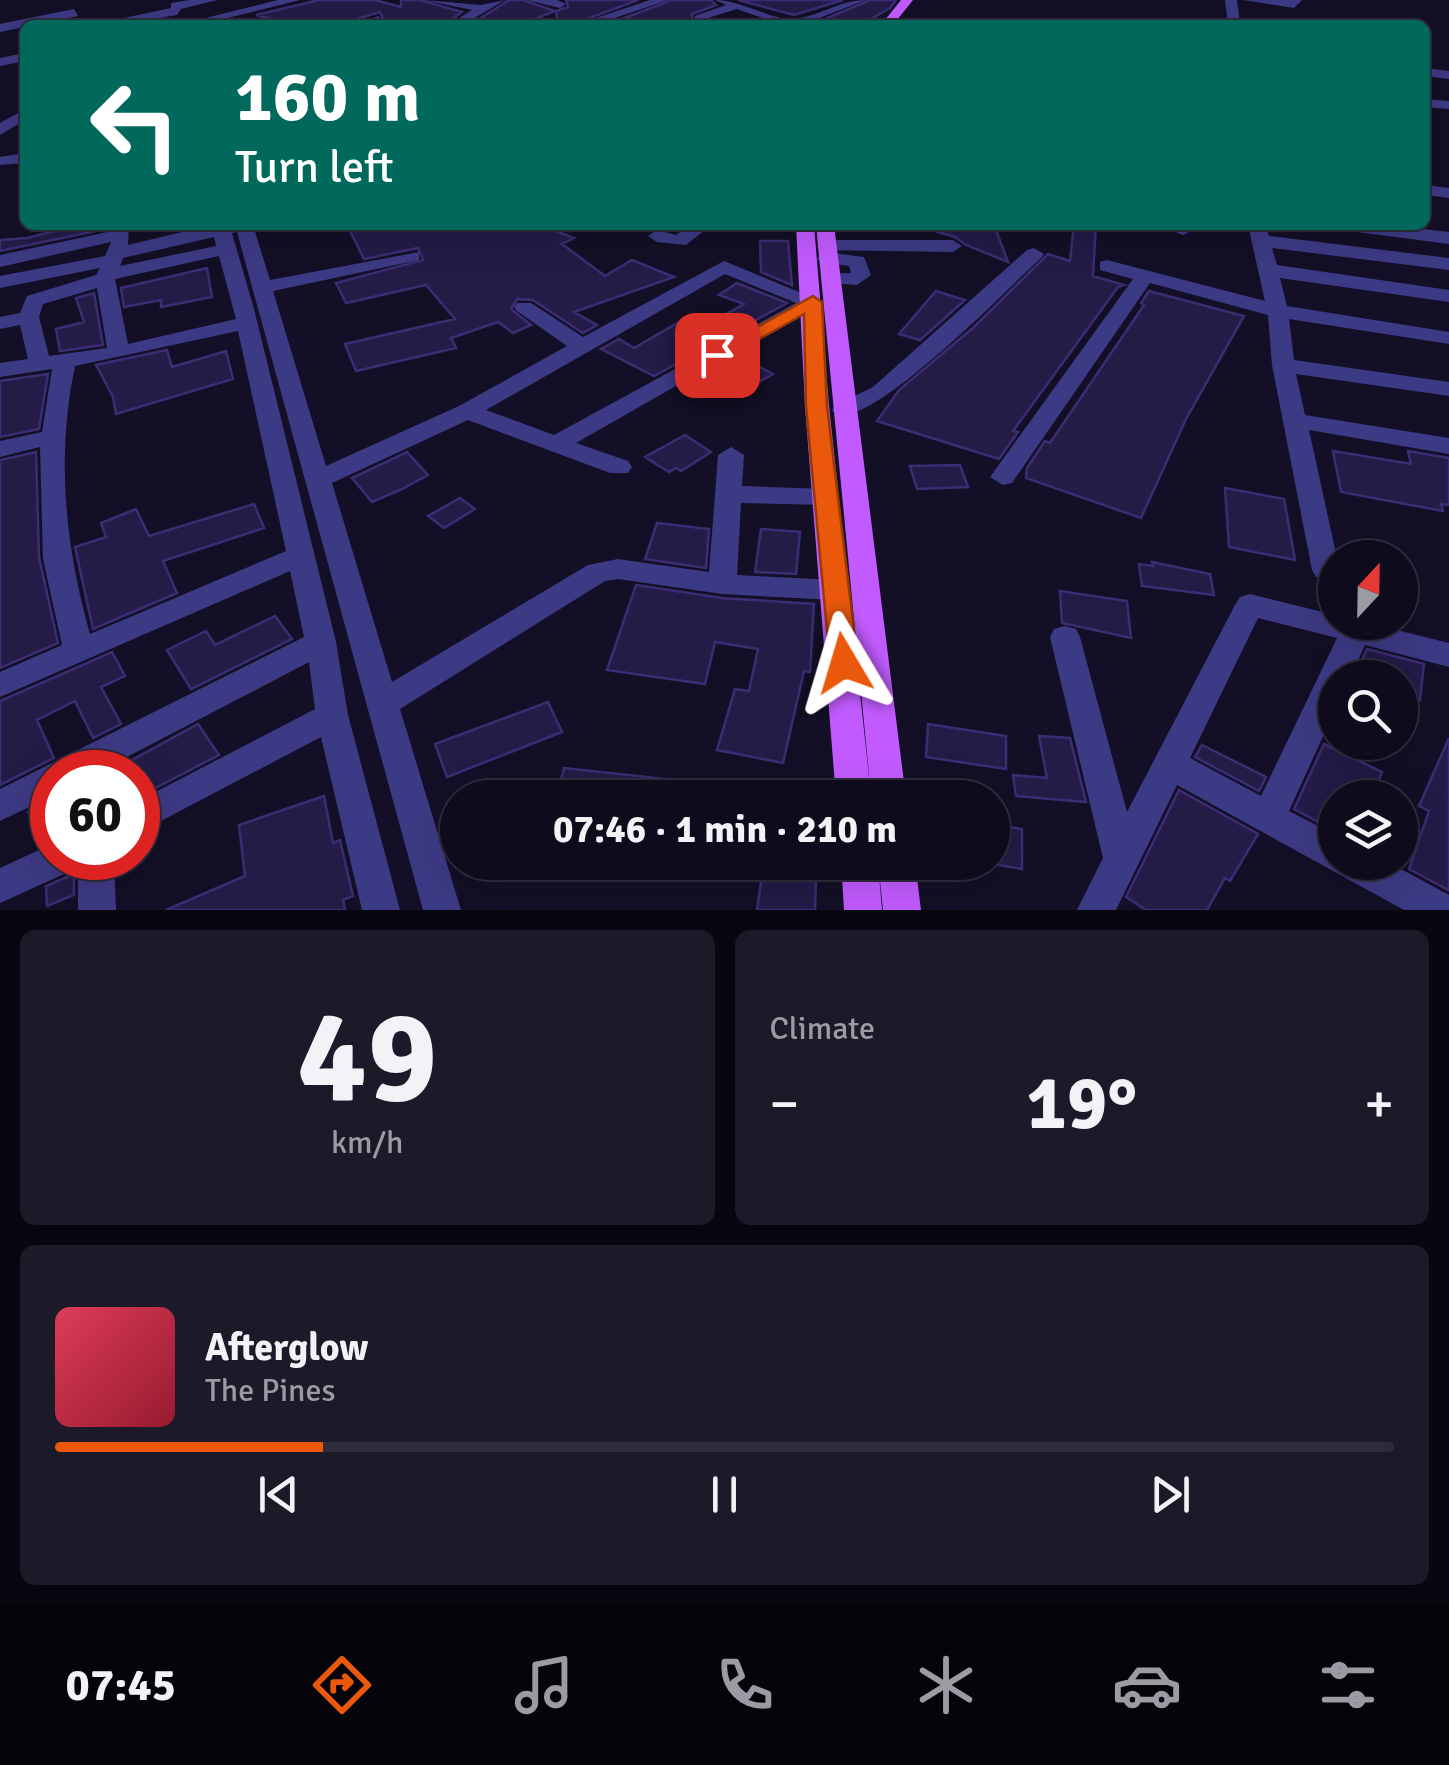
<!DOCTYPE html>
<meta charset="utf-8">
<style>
:root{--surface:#0e0b1c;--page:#1c1929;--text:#f1f3f6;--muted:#9b9ba3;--line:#2e2b3b;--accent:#ea580c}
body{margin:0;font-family:Signika,sans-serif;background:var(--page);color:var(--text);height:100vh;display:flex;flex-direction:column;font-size:38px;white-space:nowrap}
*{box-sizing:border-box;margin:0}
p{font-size:32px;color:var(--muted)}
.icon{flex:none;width:55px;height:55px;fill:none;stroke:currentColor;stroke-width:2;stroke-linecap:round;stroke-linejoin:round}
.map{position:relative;height:910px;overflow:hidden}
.sheet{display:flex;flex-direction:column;gap:20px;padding:20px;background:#08060f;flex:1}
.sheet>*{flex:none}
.banner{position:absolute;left:20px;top:20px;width:1410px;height:210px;border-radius:15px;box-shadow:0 10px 40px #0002,0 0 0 2px var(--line);background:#00695c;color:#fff;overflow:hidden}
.needle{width:65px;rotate:22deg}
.fabs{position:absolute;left:1318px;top:540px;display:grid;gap:20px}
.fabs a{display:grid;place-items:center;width:100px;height:100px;border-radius:50%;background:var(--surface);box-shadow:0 10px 40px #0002,0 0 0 2px var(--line);font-size:50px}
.speed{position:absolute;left:30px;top:750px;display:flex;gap:20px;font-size:50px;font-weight:700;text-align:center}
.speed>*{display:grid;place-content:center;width:130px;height:130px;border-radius:50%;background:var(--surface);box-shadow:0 10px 40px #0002,0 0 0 2px var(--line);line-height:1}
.speed .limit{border:15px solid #d22;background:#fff;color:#111}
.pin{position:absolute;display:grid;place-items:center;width:85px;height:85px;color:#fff;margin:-42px;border-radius:20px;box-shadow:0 5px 15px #0006}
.me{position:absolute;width:110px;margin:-55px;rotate:353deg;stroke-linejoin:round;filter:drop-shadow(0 0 8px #0008)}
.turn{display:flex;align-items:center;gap:35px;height:210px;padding:0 50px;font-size:45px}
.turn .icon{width:130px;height:130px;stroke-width:2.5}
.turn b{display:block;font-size:70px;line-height:85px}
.big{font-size:75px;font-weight:700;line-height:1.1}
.sheet .card{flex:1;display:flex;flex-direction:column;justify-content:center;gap:15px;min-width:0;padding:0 35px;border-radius:15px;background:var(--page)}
.sheet .dial{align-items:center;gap:0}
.dial b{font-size:130px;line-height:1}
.song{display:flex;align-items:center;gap:30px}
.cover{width:120px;height:120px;border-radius:15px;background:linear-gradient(135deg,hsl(350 70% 55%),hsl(350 70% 35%))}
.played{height:10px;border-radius:5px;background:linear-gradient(90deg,var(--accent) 20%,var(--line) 20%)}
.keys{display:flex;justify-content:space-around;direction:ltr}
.heat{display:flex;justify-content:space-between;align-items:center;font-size:55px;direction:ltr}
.sheet .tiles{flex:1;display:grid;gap:20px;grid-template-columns:1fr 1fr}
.card:last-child{grid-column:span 2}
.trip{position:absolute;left:440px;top:780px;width:570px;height:100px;border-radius:50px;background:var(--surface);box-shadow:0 10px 40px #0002,0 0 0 2px var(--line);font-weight:700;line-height:100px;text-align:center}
.dock{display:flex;height:160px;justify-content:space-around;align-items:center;background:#06040b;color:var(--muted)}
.dock .icon{width:70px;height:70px}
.dock .selected{color:var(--accent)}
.dock b{font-size:45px;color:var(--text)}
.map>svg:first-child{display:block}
.building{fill:#241b47;stroke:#3b2d73;stroke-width:2.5}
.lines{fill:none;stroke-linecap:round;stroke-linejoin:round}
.minor{fill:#3d3a85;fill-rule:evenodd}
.major{fill:#c25bff;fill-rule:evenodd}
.route{fill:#ea580c;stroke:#983908;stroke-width:2.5}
</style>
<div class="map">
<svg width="1449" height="910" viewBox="0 0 1449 910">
<rect width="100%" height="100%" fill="#130f26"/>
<path class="building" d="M319 0H375L401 7V0H420L462 12 444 25H386L380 12 359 18 354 25H293L256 15Z
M509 0H523L555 11 520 25H470Z
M566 0H638L571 25H558L556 11 568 7Z
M672 0H711L716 5 692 14 693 25H606Z
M738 0H843L794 15Z
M870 0H896L890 8 860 25H811Z
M78 225H103L105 229 0 251V240L27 238Z
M347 225H540L574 238 562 244 605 276 632 260 674 277 574 312 597 325 583 333 533 300 517 299 511 309 531 325 513 333 498 322 451 338 456 348 356 371 345 344 455 319 426 285 346 303 336 283 423 260 418 248 364 259Z
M953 225H985L987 230H996L1008 262 966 245 955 237 918 226Z
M1074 225H1096L1093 276 1124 285 1118 287 1013 431 1018 432 999 459 877 421 899 390 974 327 1048 254 1070 261Z
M760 241H788L792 285 761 272Z
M207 268 212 297 161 307V300L124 307 121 288Z
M737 283 787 303 654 376 601 349 619 339 634 348 681 321 700 329 744 304 719 295Z
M936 291 965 300 920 340 899 334Z
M1149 291 1244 316 1186 419 1141 518 1026 478 1027 468 1045 441 1050 443 1144 305 1141 303Z
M94 293 103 345 60 351 56 329 84 322 76 298Z
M167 350 172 367 226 351 233 379 116 414 113 397 96 365Z
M737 355 773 374 748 388 732 380 706 396 685 385Z
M48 374 39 429 0 437V381Z
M685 435 711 452 681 471 676 468 669 472 645 457Z
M1333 451 1411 464 1408 451 1449 458V505L1441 504 1443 511 1341 492Z
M36 452 39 557 58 643 0 668V460Z
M407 452 428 475 402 489 372 502 352 478Z
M960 465 968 487 917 489 910 466Z
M1225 488 1284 499 1295 560 1229 547Z
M460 498 475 509 444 528 428 516Z
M254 504 264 528 163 561 177 593 93 629 75 547 106 537 101 523 136 509 149 536Z
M657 523 709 529 706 568 645 559Z
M761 529 800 532 796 574 755 572Z
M1152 562 1210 574 1214 595 1142 586 1139 564 1153 566Z
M636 585 722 598 814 604 810 672 804 671 783 763 717 750 735 689 749 691 758 649 715 642 705 684 607 670Z
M1060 591 1127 601 1131 638 1062 623Z
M275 616 292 639 191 689 167 650 206 631 215 645Z
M1367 649 1424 664 1420 700 1400 693V678L1354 677Z
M112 652 125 676 101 687 121 724 93 738 75 701 37 720 54 758 0 785V701Z
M548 702 562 732 447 777 435 744Z
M198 724 219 755 138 797V772H110Z
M928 724 1006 736V769L926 757Z
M1039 736 1070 738 1086 802 1016 796 1013 775 1047 778Z
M1449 738V886L1448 890 1409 869 1429 811 1419 806Z
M1324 744 1382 772 1372 798H1335V831L1294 809Z
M1202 745 1266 777 1259 791 1195 757Z
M564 768 675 780 671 798H556Z
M1179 790 1258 834 1230 881 1225 878 1207 910H1146L1126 897Z
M324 796 333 843 340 840 353 896 343 900 345 910H166L245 876 239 825Z
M52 800V840L44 844 28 812Z
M992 824 1022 829V869L992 864Z
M764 862H809L805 880 816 882 815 910H757Z
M74 874V895L47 906 46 886Z"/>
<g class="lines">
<path class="minor" d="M190 0H217L181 9 177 15 118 25H91L171 8V3Z
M278 0H300L199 25H177Z
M424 0 481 5 505 0 463 25H448L472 10Z
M527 0H557L566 4 560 8Z
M650 0H668L594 25H575Z
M715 0C742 0 772 21 794 19 820 16 840 0 866 0L801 25H783L737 9 695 22V16L726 5Z
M1225 0H1237L1240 25H1228Z
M1243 0H1302L1294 8Z
M74 9 78 16 0 32V24Z
M379 16 383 23 358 25 360 22Z
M25 53V61L0 66V58Z
M1425 68 1449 71V79L1425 76Z
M1425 99 1449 101V109L1425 107Z
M25 109V120L0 135V123Z
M25 153V163L0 165V157Z
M1425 185 1449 188V198L1425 195Z
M111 225H129L128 245 211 225H253L270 280 419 252V260L273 291 326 466 459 406 567 346 517 311 514 307 517 303H531L583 337 724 261 823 302 576 443 628 461 632 467 628 473H610L468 420 332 483 392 682 588 565 618 559 709 572 718 455 731 447 744 455 742 486 825 489 838 497 825 505 741 503 737 575 834 580 844 583 848 590 844 597 834 600 722 594 618 579 605 581 400 709 461 910H423L237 232 232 233 254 309 336 642 348 715 400 910H362L321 737 138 833V801L315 709 309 662 98 772H52V796L0 821V789L304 637 290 571 0 697V672L62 645 43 559 40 447 0 457V441L42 432 52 369 0 377V363L28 359 20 325 0 329V317L20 313 27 296 96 275 100 268 0 288V276L105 256 111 242 0 267V255L112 231ZM214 237 216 246 120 266 123 258ZM219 256 236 319 128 344 115 279ZM725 274 796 303 554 435 486 410ZM97 288 107 348 49 356 39 317 43 304ZM238 331 286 551 90 634C65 546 56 456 75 366Z
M690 225H703L706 229 686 245 657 242 648 236 657 230 676 235Z
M1175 225H1193V229L1184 235 1177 233Z
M1248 225H1266L1269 236 1449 258V270L1272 248 1277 265 1449 290V302L1280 278 1287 306 1449 332V344L1289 319 1294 360 1449 382V396L1296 374 1305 415 1449 438V454L1309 430 1337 558 1335 577H1316L1312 570 1272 365 1268 315 1150 283 1012 483 1003 485 990 477 1133 279 1100 270V262L1107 260 1265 301Z
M1333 225H1388L1449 232V244L1342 230Z
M826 240H953L962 246 953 252 819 250 817 246Z
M1034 248 1044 254 1041 258C1007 289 876 425 836 415L832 410 836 405 873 387 1027 250Z
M827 252 864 257 871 275 857 285 822 282V274L851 273 849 266 820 262 817 258Z
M1250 594 1335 615V622H1365L1449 643V667L1365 645 1350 678H1335V710L1289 811 1335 835V862H1388L1449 895V910H1404L1177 785 1116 910H1077L1103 858 1050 637 1054 629 1065 626 1076 629 1080 637 1127 812 1235 605 1240 597ZM1258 618 1337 638 1261 796 1190 758Z
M52 844V858H114L116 910H78V860L73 870 0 903V868Z"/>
<path class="major" d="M901 0H913L893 25H881Z
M796 225H814L829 406 871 795 816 225H834L906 798H836L805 406Z
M841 862H878L882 910H844Z
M878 862H915L921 910H883Z"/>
</g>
<path class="route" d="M813 296 822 302 827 406 858 663 854 671 844 674 834 671 830 663 806 406 804 314 724 359 717 361 707 355Z"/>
</svg>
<div class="fabs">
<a><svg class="needle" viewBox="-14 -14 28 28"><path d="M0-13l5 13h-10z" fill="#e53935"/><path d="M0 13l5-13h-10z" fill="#9b9ba3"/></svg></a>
<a><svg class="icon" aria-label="search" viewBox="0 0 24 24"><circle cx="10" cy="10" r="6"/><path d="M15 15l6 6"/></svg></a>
<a><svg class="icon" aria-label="layers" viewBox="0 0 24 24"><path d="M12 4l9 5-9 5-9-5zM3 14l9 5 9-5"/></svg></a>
</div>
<div class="speed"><div class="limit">60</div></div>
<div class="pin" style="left:717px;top:355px;background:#d93025"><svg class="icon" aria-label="arrive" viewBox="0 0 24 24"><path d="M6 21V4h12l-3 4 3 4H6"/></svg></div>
<svg class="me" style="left:844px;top:663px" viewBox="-20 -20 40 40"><path d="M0-17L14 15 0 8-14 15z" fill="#ea580c" stroke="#fff" stroke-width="4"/></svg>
<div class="trip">07:46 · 1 min · 210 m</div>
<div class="banner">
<div class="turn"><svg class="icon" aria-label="left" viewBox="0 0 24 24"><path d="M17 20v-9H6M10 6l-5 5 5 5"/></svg><div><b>160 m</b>Turn left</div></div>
</div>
</div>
<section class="sheet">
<div class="tiles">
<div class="card dial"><b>49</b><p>km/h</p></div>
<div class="card"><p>Climate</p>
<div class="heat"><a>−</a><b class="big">19°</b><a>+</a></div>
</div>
<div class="card">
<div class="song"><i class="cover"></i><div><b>Afterglow</b><p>The Pines</p></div></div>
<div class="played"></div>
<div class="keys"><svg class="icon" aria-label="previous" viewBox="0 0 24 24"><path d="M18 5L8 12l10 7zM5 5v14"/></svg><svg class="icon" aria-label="pause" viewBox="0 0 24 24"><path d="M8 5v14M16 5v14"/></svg><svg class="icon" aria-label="next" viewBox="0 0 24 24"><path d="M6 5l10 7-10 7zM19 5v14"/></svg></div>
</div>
</div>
</section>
<nav class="dock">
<b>07:45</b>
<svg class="icon selected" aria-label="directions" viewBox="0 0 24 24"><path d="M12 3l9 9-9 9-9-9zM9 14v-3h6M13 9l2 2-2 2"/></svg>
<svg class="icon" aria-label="music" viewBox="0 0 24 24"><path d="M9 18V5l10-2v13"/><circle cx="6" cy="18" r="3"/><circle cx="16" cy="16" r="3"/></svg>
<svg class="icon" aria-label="phone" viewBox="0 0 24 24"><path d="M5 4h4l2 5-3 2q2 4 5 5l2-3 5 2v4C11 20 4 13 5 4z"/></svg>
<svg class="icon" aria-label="climate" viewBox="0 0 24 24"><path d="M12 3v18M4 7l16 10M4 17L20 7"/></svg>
<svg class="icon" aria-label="car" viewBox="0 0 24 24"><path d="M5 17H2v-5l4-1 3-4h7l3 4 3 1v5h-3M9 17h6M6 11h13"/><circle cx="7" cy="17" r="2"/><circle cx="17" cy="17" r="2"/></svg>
<svg class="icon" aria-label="filters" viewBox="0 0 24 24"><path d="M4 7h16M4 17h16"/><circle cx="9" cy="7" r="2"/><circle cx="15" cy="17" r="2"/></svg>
</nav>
